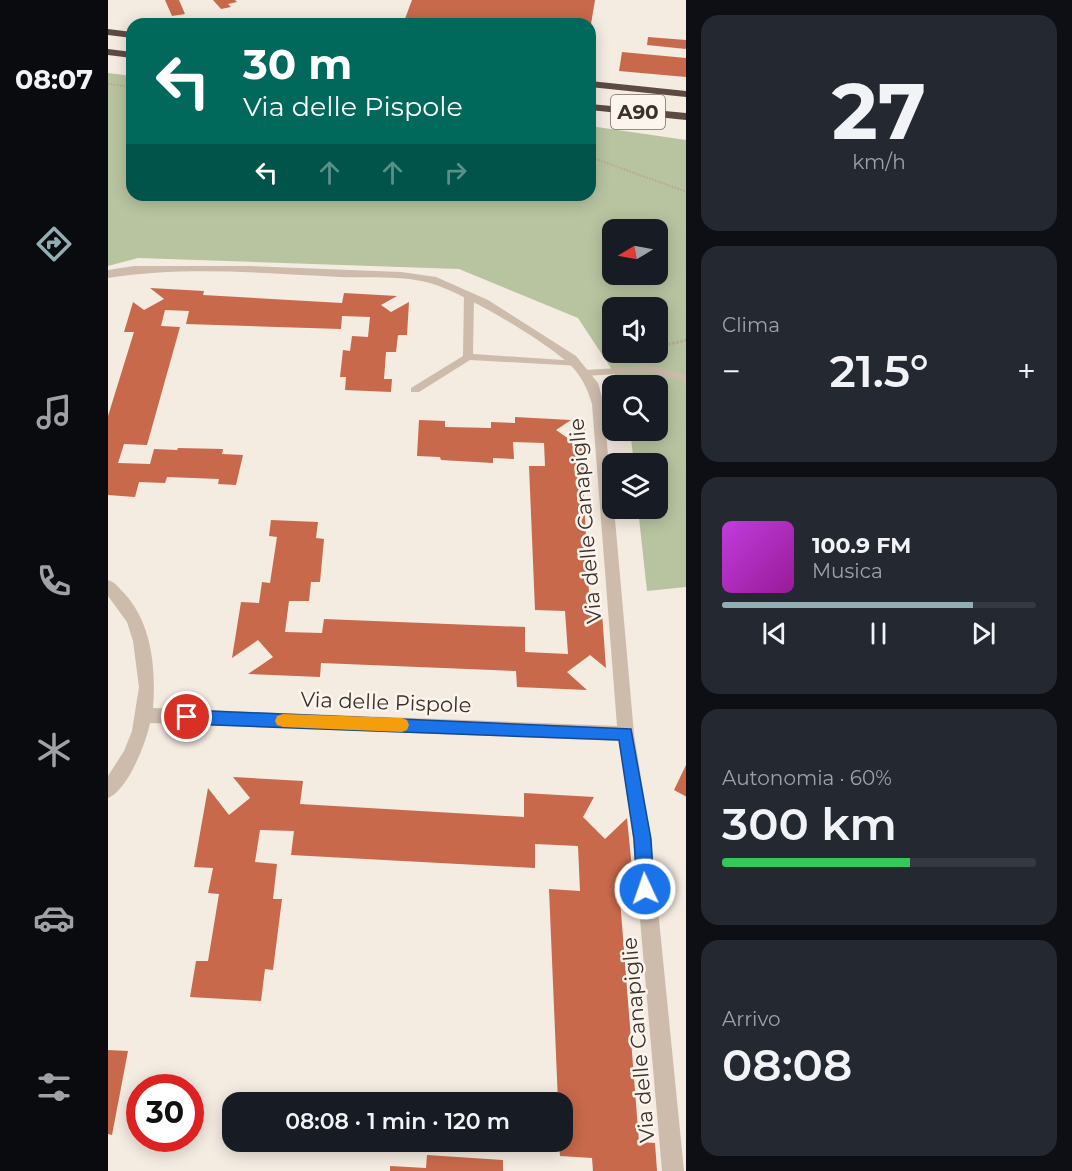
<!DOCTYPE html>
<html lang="it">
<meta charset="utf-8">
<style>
:root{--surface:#171b24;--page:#242831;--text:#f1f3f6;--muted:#9ea1a6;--line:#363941;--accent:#92aeb2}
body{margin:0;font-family:Montserrat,sans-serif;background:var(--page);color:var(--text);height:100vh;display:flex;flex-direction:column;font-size:22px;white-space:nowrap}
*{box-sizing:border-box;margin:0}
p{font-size:20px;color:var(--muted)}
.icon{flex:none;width:33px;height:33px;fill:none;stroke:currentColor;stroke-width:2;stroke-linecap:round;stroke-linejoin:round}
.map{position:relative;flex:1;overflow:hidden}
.panel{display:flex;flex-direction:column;gap:15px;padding:15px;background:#0d0f14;width:386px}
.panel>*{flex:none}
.top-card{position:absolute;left:18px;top:18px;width:470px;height:183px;border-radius:18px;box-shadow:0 3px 15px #0003;background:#00695c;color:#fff;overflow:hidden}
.needle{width:39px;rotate:260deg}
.fabs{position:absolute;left:494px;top:219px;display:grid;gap:12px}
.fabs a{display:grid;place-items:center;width:66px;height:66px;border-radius:12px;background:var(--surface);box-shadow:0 3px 15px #0003;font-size:30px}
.speed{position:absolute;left:18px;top:1074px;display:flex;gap:12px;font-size:30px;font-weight:700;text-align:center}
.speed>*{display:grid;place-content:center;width:78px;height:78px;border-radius:50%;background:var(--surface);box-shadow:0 3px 15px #0003;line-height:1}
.speed .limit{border:9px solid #d22;background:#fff;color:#111}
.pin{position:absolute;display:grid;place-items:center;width:51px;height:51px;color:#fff;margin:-26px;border:3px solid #fff;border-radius:50%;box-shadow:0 2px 6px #0007}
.me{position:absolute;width:66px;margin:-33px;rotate:357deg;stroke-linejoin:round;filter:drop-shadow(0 0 4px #0008)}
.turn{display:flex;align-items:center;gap:21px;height:126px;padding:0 18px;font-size:27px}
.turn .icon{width:78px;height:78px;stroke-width:2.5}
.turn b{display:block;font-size:42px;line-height:51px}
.lanes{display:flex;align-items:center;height:57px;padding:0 18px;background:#0003;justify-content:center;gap:30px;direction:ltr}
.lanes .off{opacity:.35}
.big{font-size:45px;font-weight:600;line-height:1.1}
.panel .tile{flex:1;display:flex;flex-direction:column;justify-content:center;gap:9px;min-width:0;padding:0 21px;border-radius:18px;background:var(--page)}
.panel .dial{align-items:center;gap:0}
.dial b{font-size:78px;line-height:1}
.song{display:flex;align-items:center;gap:18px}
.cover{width:72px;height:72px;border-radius:9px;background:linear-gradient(135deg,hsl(290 70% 55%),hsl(300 70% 35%))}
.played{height:6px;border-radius:3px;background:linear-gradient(90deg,var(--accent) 80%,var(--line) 80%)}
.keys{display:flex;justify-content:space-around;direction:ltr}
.heat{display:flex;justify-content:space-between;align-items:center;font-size:33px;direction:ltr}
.charge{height:9px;border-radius:4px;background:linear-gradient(90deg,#34c759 60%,var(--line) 0)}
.trip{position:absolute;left:114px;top:1092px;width:351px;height:60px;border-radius:18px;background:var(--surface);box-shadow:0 3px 15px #0003;font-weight:600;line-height:60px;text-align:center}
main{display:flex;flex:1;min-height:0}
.menu{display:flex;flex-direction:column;width:108px;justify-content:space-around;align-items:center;background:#090b0e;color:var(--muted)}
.menu .icon{width:42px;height:42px}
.menu .current{color:var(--accent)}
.menu b{font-size:27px;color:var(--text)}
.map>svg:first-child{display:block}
.green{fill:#b8c4a0;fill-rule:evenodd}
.building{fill:#c8694b}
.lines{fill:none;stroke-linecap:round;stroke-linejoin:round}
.path-far1{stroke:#b9a596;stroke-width:2;stroke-dasharray:1.5 1.5;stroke-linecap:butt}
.path{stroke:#b9a596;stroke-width:3;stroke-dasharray:2 2;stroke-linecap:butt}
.lane{fill:#cdbbac;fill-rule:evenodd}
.street{fill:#cdbbac;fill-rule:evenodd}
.highway{fill:#5c4a42;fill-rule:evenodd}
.route{fill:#1a73e8;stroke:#114b97;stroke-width:1.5}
.slow{fill:#f59e0b}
.labels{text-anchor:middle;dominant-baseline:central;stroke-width:5;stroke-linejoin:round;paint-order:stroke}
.shield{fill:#fbf5ee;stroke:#756b66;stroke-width:1.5}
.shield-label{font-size:20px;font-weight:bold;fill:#3b302b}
.street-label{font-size:21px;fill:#3b302b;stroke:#fbf5ee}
</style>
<main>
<nav class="menu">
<b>08:07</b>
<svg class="icon current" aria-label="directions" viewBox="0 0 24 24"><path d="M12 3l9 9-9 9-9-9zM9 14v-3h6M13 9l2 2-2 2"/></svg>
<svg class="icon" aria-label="music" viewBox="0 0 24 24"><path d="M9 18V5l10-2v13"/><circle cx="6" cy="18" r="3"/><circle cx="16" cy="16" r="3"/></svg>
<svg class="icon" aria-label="phone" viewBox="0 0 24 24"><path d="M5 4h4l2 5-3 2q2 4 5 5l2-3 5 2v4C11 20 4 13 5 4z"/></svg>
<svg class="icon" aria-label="climate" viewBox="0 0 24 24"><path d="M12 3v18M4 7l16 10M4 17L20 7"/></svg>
<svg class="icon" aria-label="car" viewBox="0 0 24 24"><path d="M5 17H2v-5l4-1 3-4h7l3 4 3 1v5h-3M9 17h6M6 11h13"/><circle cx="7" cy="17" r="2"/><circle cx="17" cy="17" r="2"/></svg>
<svg class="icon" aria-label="filters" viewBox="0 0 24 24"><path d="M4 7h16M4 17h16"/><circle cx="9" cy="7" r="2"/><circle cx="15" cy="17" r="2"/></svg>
</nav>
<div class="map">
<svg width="579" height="1171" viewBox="0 0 579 1171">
<rect width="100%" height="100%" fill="#f4ebe1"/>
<path class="green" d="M0 73 24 76V195H482V126L578 140V587L539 591 530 509 549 508V464L526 463 522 431 549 430V386L514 385 470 318 351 269 30 258 0 266ZM504 230H549V274H504ZM504 308H549V352H504Z"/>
<path class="building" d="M57 0H71L77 14 64 16Z
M105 0H127L129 2 120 4 123 7 113 9Z
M304 0H487L483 24H295Z
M540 37 579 40V49L539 45Z
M514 52 579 58V77L511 71Z
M42 288 96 291 95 295 234 303 236 293 289 296 273 305 283 312 301 302 299 335H290L288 352H278L276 379H284L283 392 237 390 238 377H232L235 350 242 351 244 336 260 337 262 317 234 316 233 329 78 324 81 311 57 310 53 326 72 327 39 445 16 444 10 463 42 464 46 449 69 450 70 448 115 449 114 454 135 455 128 485 110 484 111 479 59 477 57 483 31 482 27 497 0 495V416L26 332H16L25 302 36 310 56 299Z
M407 417 463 420 448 430 461 439 477 428 481 478 475 479 482 612 494 613 498 668 482 655 459 672 479 690 409 687 408 671 213 663 212 677 140 674 165 657 150 640 124 658 133 602 151 603 154 582 162 583 169 537 161 536 163 520 210 522 208 538 216 539 212 582H203L201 601H181L177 632 214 633 216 619 417 627V652L460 654 457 611 427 610 421 466H437L436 443 405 442 406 459 385 458V463L333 460 332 457 309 456 311 420 337 421V427L383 428V422L407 423Z
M579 763V797L566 790Z
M125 777 195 781 192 804 416 817V793L486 797 475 817 497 839 519 818 527 900 512 899 531 1142 547 1143 549 1171H485L484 1158 452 1156 451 1142H454V1102H450L441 889 472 891 470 846 427 844V868L183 855 186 831 152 830 147 862 169 864 165 899H174L165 970 157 969 153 1001 82 997 88 961H100L111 894 100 893 105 868 86 867 100 788 121 815 142 798Z
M0 1050 20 1051 4 1135 0 1134Z
M319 1155 395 1160V1171H282V1166L318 1168Z"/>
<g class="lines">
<path class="path-far1" d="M0 84 24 87
M482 157 579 192"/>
<path class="path" d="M549 347 579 340"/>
<path class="lane" d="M361 292 366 295 365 354 469 361 474 364 473 366 362 360 311 392H303V388L355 356 356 295Z
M542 366 579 375V382L542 372 477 376 472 373 477 370Z"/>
<path class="street" d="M26 266H140L293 272 328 277 380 300 468 356 490 383 496 404 504 508H506L526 734 543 839 576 1171H554L525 839 511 741 42 723C38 743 20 790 0 798V776L16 751 24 731 31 687 25 641 19 622 0 596V580C7 582 10 587 15 592 44 622 48 668 45 708L509 726 484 404C479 387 472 373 459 362 432 338 356 293 322 283 293 275 260 278 231 277 155 273 75 266 0 278V270Z"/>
<path class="highway" d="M0 29 24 32V38L0 35Z
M0 49 24 52V58L0 55Z
M482 81 579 91V97L482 87Z
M482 104 579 113V120L482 110Z"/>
</g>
<path class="route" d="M79 710 523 729 543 839 546 889 543 895 537 897 532 895 529 889 526 839 511 740 79 724 74 722 72 717 74 712Z"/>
<path class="slow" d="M175 714 294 718 299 720 301 725 299 730 294 732 175 727 169 725 167 721 169 716Z"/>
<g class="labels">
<rect class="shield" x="503" y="95" width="54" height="34" rx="4.5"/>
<g class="shield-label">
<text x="530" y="112">A90</text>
</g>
<g class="street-label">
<text transform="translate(477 521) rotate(-95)">Via delle Canapiglie</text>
<text transform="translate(278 702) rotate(2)">Via delle Pispole</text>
<text transform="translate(530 1040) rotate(-95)">Via delle Canapiglie</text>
</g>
</g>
</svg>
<div class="fabs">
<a><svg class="needle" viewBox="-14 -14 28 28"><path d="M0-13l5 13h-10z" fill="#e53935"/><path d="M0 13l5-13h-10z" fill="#9ea1a6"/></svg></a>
<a><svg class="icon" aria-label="sound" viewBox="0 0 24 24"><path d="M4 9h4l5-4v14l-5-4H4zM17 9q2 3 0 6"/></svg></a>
<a><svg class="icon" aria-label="search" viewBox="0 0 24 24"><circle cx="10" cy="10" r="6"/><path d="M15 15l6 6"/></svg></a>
<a><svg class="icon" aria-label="layers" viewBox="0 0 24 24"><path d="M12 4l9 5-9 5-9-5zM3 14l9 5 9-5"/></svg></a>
</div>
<div class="speed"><div class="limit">30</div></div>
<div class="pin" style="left:79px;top:717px;background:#d93025"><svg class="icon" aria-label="arrive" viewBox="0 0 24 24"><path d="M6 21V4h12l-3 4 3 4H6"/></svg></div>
<svg class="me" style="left:537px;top:889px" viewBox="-20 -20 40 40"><circle r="17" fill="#1a73e8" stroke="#fff" stroke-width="3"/><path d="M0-11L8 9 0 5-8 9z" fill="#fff"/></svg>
<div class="trip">08:08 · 1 min · 120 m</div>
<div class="top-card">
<div class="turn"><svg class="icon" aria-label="left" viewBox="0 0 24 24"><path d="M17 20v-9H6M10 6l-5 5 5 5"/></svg><div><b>30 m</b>Via delle Pispole</div></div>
<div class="lanes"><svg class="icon" aria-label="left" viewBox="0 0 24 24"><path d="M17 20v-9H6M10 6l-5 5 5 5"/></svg><svg class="icon off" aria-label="ahead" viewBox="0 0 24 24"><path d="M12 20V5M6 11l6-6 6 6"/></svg><svg class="icon off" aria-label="ahead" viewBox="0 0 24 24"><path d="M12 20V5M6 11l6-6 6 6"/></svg><svg class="icon off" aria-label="right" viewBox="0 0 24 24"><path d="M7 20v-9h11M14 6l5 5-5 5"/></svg></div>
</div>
</div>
<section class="panel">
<div class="tile dial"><b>27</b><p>km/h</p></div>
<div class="tile"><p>Clima</p>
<div class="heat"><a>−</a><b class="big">21.5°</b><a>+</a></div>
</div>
<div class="tile">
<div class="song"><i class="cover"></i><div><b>100.9 FM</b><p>Musica</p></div></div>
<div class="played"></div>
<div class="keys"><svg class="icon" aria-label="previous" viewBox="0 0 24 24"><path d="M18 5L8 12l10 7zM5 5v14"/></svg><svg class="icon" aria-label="pause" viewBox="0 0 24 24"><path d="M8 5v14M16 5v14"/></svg><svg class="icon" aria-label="next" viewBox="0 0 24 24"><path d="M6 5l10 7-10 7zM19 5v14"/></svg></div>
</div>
<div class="tile"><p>Autonomia · 60%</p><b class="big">300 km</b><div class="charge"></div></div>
<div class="tile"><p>Arrivo</p><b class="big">08:08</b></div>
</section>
</main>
